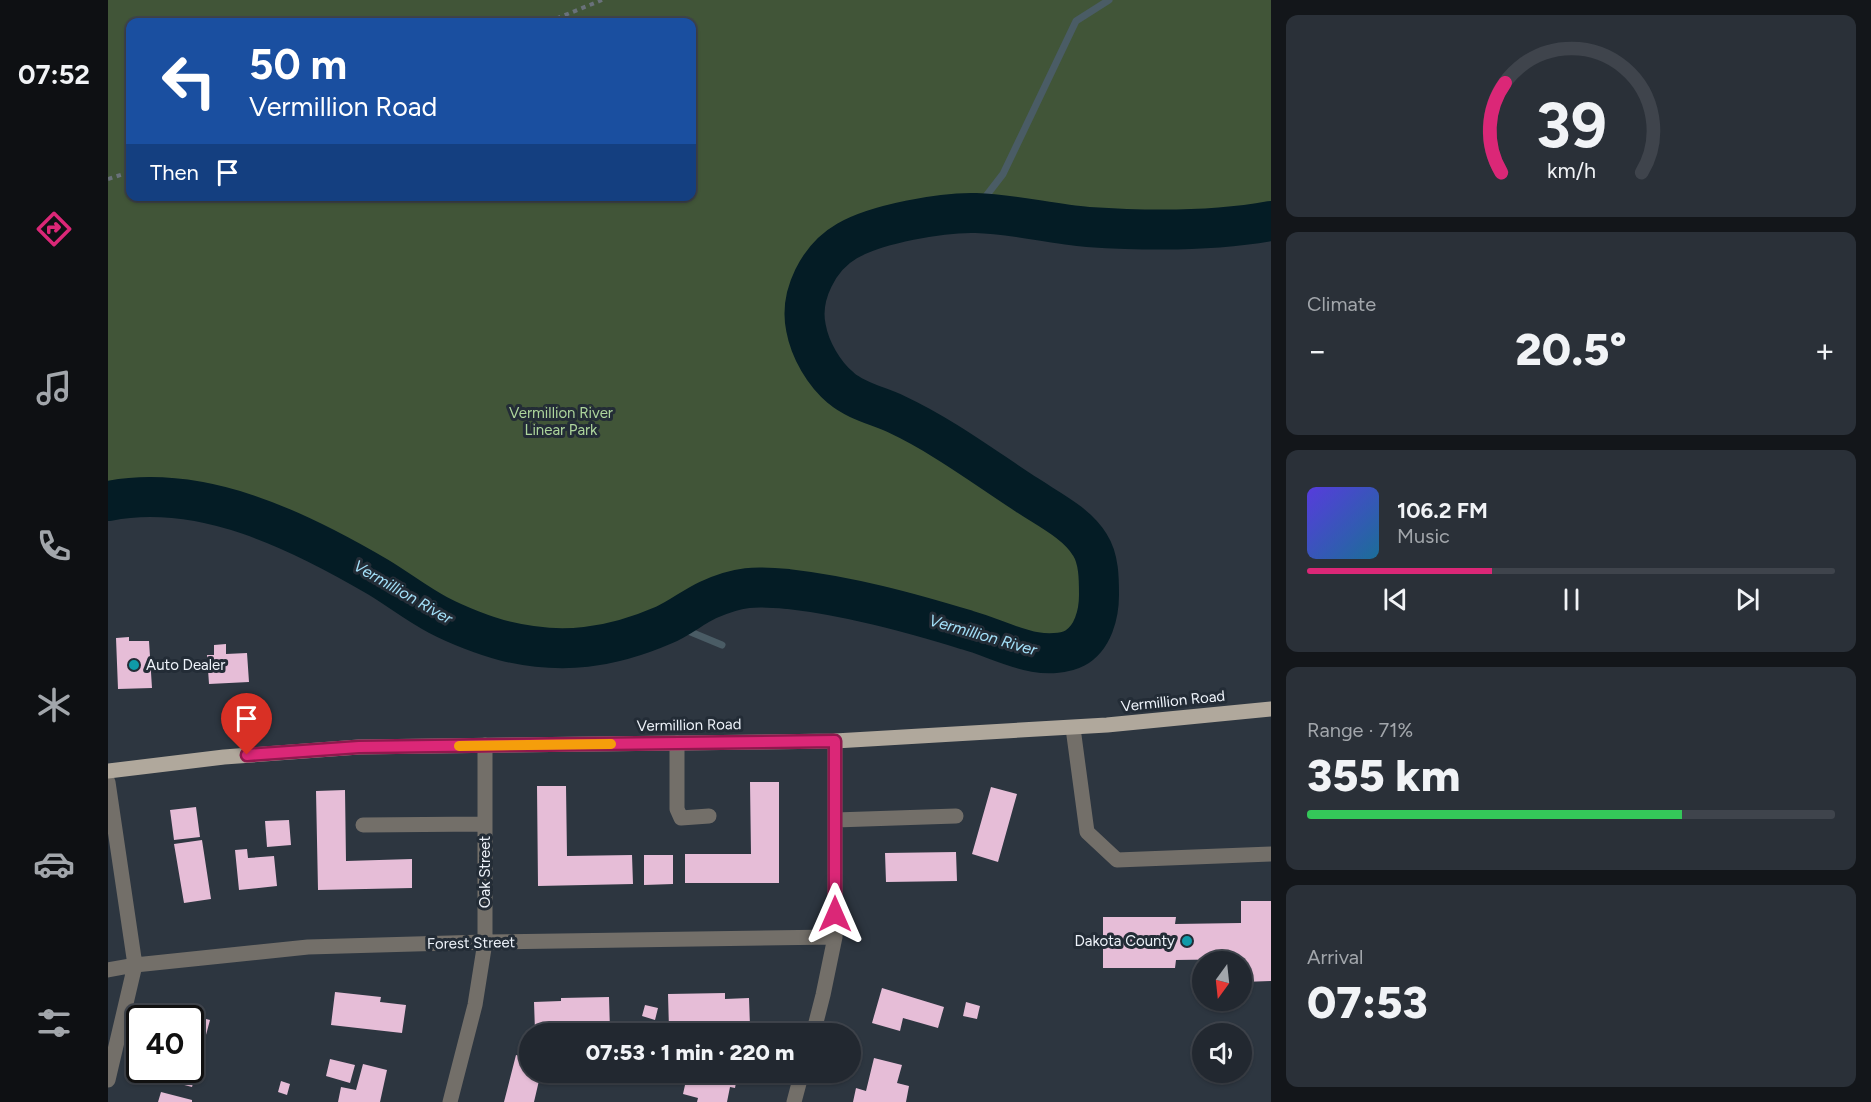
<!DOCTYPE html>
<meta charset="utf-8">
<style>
:root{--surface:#222830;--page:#2a3038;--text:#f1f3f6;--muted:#a2a6ab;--line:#3f444c;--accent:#db2777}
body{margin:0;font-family:Figtree,sans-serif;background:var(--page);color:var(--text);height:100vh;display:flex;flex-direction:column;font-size:22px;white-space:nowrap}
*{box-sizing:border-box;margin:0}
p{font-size:20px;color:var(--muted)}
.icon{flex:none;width:33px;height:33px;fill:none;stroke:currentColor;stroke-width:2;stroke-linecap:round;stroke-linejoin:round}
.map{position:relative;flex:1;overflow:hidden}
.drawer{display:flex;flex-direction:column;gap:15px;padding:15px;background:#13161a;width:600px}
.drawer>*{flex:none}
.hud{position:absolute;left:18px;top:18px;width:570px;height:183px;border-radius:12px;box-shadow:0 2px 4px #0004,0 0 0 2px var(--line);background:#1a4fa0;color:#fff;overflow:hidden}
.needle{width:39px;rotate:195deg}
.tools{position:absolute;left:1084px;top:951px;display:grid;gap:12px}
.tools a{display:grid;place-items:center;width:60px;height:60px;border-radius:50%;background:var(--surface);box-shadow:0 2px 4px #0004,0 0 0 2px var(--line);font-size:30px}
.speed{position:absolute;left:18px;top:1005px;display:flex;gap:12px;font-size:30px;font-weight:700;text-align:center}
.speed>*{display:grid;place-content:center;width:78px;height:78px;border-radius:50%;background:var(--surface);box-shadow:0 2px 4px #0004,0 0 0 2px var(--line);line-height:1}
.speed .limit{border:3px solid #111;border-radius:9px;background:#fff;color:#111}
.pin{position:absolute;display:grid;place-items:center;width:51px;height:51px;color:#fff;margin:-62px -26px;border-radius:50% 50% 50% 0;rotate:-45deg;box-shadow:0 0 6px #0007}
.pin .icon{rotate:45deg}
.me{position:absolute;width:66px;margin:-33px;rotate:0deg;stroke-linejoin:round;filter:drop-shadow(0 0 4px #0008)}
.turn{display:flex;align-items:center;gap:21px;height:126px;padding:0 24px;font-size:27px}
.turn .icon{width:78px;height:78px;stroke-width:2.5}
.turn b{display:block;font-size:42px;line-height:51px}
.then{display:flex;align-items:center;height:57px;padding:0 24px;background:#0003;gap:12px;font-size:22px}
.big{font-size:45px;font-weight:800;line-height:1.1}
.drawer .widget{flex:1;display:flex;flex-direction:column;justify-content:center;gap:9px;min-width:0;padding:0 21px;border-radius:12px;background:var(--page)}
.drawer .dial{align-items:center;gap:0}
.dial svg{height:156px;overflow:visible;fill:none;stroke:var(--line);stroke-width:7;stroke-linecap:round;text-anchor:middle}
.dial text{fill:var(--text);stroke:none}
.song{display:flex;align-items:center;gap:18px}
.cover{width:72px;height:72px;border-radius:9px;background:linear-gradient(135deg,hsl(250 70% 55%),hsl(200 70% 35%))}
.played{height:6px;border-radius:3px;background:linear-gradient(90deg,var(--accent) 35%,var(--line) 35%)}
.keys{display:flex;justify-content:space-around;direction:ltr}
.heat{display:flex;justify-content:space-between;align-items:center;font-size:33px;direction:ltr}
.charge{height:9px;border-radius:4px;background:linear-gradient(90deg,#34c759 71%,var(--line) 0)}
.trip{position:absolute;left:411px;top:1023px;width:342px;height:60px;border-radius:30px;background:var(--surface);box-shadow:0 2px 4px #0004,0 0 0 2px var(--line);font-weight:800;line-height:60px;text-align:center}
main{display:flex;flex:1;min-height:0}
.tabs{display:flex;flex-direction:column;width:108px;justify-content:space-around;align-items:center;background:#0e1013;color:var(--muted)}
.tabs .icon{width:42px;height:42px}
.tabs .on{color:var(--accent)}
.tabs b{font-size:27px;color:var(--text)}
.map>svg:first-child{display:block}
.green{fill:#415538;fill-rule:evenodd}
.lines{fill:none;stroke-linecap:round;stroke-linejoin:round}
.stream{stroke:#4a5c65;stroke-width:7}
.river{stroke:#041c25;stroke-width:40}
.building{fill:#e6bdd7}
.path{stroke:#69717a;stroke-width:4;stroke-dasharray:4.5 4.5;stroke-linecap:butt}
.minor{stroke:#736f69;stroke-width:15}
.major{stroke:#b0a89c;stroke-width:15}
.route-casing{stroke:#8e194d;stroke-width:15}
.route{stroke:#db2777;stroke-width:10}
.slow{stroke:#f59e0b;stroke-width:10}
.culture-dot{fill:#0f9aa8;stroke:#232c36;stroke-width:2}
.labels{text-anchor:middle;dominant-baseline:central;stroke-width:6;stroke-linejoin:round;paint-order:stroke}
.park-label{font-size:15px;fill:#add59c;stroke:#232c36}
.poi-label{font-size:15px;fill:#eef3fa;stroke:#232c36;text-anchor:start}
.street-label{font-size:15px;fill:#eef3fa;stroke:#232c36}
.water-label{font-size:16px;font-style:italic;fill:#a4e1fa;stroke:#232c36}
</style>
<main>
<nav class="tabs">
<b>07:52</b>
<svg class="icon on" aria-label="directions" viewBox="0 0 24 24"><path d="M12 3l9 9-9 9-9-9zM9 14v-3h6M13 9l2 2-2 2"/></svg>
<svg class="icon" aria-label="music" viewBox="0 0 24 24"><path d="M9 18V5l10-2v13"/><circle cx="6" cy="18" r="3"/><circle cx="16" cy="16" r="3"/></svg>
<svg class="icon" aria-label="phone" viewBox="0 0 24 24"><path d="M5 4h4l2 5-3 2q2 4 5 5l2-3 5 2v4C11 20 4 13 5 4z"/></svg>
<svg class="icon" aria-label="climate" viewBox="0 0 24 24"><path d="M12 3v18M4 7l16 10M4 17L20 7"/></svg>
<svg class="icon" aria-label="car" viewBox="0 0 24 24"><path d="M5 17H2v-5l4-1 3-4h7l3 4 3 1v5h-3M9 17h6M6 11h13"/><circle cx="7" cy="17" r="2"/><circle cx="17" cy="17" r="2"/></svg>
<svg class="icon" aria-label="filters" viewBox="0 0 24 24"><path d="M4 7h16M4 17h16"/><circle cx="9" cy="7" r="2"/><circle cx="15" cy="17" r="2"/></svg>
</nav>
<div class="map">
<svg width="1163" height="1102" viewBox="0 0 1163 1102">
<rect width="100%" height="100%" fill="#2d3640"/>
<path class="green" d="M0 0H1163V221C1103 232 1040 231 980 227 942 224 906 214 868 213 834 212 768 224 739 241 711 257 691 295 698 328 702 350 716 374 733 388 748 401 771 406 788 414 835 436 876 467 919 495 940 509 969 523 982 545 991 559 991 579 991 595 991 614 985 638 967 648 956 654 939 654 927 652 904 648 881 636 859 630 800 612 741 596 680 589 647 586 631 586 600 600 585 607 572 618 556 625 503 648 454 655 397 641 377 636 349 625 330 615 309 604 290 589 270 577 190 530 94 483 0 501ZM22 22H584V196H22Z"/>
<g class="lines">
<path class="stream" d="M865 213 895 174 968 21 1001 0
M561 623 614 645"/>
<path class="river" d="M0 501C94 483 190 530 270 577 290 589 309 604 330 615 349 625 377 636 397 641 454 655 503 648 556 625 572 618 585 607 600 600 631 586 647 586 680 589 741 596 800 612 859 630 881 636 904 648 927 652 939 654 956 654 967 648 985 638 991 614 991 595 991 579 991 559 982 545 969 523 940 509 919 495 876 467 835 436 788 414 771 406 748 401 733 388 716 374 702 350 698 328 691 295 711 257 739 241 768 224 834 212 868 213 906 214 942 224 980 227 1040 231 1103 232 1163 221"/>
</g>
<path class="building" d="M21 637V641H41L44 688 10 689 8 638Z
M118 644V654L139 653 141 682 101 684 99 655H106V645Z
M642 782H671V883H577V854H643Z
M429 786H458L459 856 524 855 525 884 430 886Z
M883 787 909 794 890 862 864 854Z
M237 790 238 861 304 859V888L210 890 208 791Z
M88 807 92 837 66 840 62 810Z
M181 820 183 845 159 847 157 821Z
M94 840 103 899 76 903 66 844Z
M139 849 140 858 166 856 169 886 131 890 127 850Z
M848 852 849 881 778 882 777 853Z
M536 855H565V884L536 885Z
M1133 901H1163V981L1134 982V959L1068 960 1067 968H995V917H1068L1067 924 1133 923Z
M774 988 836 1007 830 1028 795 1018 792 1031 764 1023Z
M227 992 273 997 272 1002 298 1005 294 1033 223 1025Z
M617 993V999L641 998 642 1026 595 1027V1034H564V1029H561L560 994Z
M501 997 502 1030 427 1031 426 1002 453 1001V998Z
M858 1002 872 1006 869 1019 855 1016Z
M537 1005 550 1008 547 1020 534 1016Z
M74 1013 102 1020 84 1087 57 1080 59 1070H82V1018H73Z
M408 1055 422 1059V1072H433L426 1102H396Z
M766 1058 794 1065 789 1083 801 1086 798 1102H745L748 1088 758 1091Z
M222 1059 247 1065 242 1083 218 1076Z
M255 1064 279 1070 272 1102H230L233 1087 248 1090Z
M596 1072H630L627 1088 622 1087 619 1102H589L590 1098 575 1094 579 1076 594 1079Z
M173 1081 182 1084 179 1095 170 1092Z
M53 1092 84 1100V1102H50Z"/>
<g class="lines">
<path class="path" d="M440 22 494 0
M0 179 22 172"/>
<path class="minor" d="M965 728 979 832 1009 860 1163 854
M569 743V809L573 818 601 816
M0 782 27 965 0 1080
M727 820 848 816
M255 825 377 824
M0 970 27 965 200 947 377 942 727 937
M705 1034 715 995 727 937V741
M342 1102 367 1005 377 942V745
M686 1102 694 1072"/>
<path class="major" d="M0 771 116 757 251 747 727 741 999 725 1163 709"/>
</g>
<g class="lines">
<g class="route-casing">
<path id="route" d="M139 755 251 747 727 741V914"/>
</g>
<use href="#route" class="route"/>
<path class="slow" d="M351 746 503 744"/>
</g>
<g class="culture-dot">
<circle cx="26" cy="665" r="6"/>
<circle cx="1079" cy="941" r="6"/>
</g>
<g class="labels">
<g class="park-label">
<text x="453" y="413">Vermillion River<tspan x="453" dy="17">Linear Park</tspan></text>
</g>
<g class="poi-label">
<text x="38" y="665">Auto Dealer</text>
<text x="1067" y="941" text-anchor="end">Dakota County</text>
</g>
<g class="street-label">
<text transform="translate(1065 701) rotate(-6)">Vermillion Road</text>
<text transform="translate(581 725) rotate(-1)">Vermillion Road</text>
<text transform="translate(377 872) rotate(-90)">Oak Street</text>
<text transform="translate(363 943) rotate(-1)">Forest Street</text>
</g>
<g class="water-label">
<text transform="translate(295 592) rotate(30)">Vermillion River</text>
<text transform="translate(875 635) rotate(16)">Vermillion River</text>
</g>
</g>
</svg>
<div class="tools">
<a><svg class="needle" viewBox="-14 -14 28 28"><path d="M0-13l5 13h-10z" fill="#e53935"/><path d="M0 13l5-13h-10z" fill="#a2a6ab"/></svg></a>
<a><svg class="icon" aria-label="sound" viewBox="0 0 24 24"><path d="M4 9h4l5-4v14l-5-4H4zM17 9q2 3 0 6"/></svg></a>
</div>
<div class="speed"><div class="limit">40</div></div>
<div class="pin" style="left:139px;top:755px;background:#d93025"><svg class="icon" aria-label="arrive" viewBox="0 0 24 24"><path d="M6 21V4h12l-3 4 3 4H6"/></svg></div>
<svg class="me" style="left:727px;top:914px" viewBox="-20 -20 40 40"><path d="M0-17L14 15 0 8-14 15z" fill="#db2777" stroke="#fff" stroke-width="4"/></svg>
<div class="trip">07:53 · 1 min · 220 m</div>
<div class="hud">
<div class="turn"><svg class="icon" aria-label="left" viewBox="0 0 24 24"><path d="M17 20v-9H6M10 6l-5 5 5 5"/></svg><div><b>50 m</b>Vermillion Road</div></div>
<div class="then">Then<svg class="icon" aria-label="arrive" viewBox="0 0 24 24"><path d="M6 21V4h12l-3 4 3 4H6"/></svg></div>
</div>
</div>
<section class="drawer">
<div class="widget dial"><svg viewBox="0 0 100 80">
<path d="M14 69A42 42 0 1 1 86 69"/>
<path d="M14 69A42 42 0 0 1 16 23" stroke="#db2777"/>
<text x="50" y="56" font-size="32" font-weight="700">39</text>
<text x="50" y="72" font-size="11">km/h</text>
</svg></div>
<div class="widget"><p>Climate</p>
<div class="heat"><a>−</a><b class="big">20.5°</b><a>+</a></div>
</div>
<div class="widget">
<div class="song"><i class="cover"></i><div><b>106.2 FM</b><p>Music</p></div></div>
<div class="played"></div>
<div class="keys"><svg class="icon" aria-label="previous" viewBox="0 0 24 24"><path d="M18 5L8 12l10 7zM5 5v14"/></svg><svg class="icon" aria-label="pause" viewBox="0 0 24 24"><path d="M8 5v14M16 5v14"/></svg><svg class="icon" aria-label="next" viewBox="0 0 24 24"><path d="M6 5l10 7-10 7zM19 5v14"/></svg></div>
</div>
<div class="widget"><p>Range · 71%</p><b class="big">355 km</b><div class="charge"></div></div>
<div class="widget"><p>Arrival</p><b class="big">07:53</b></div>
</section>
</main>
